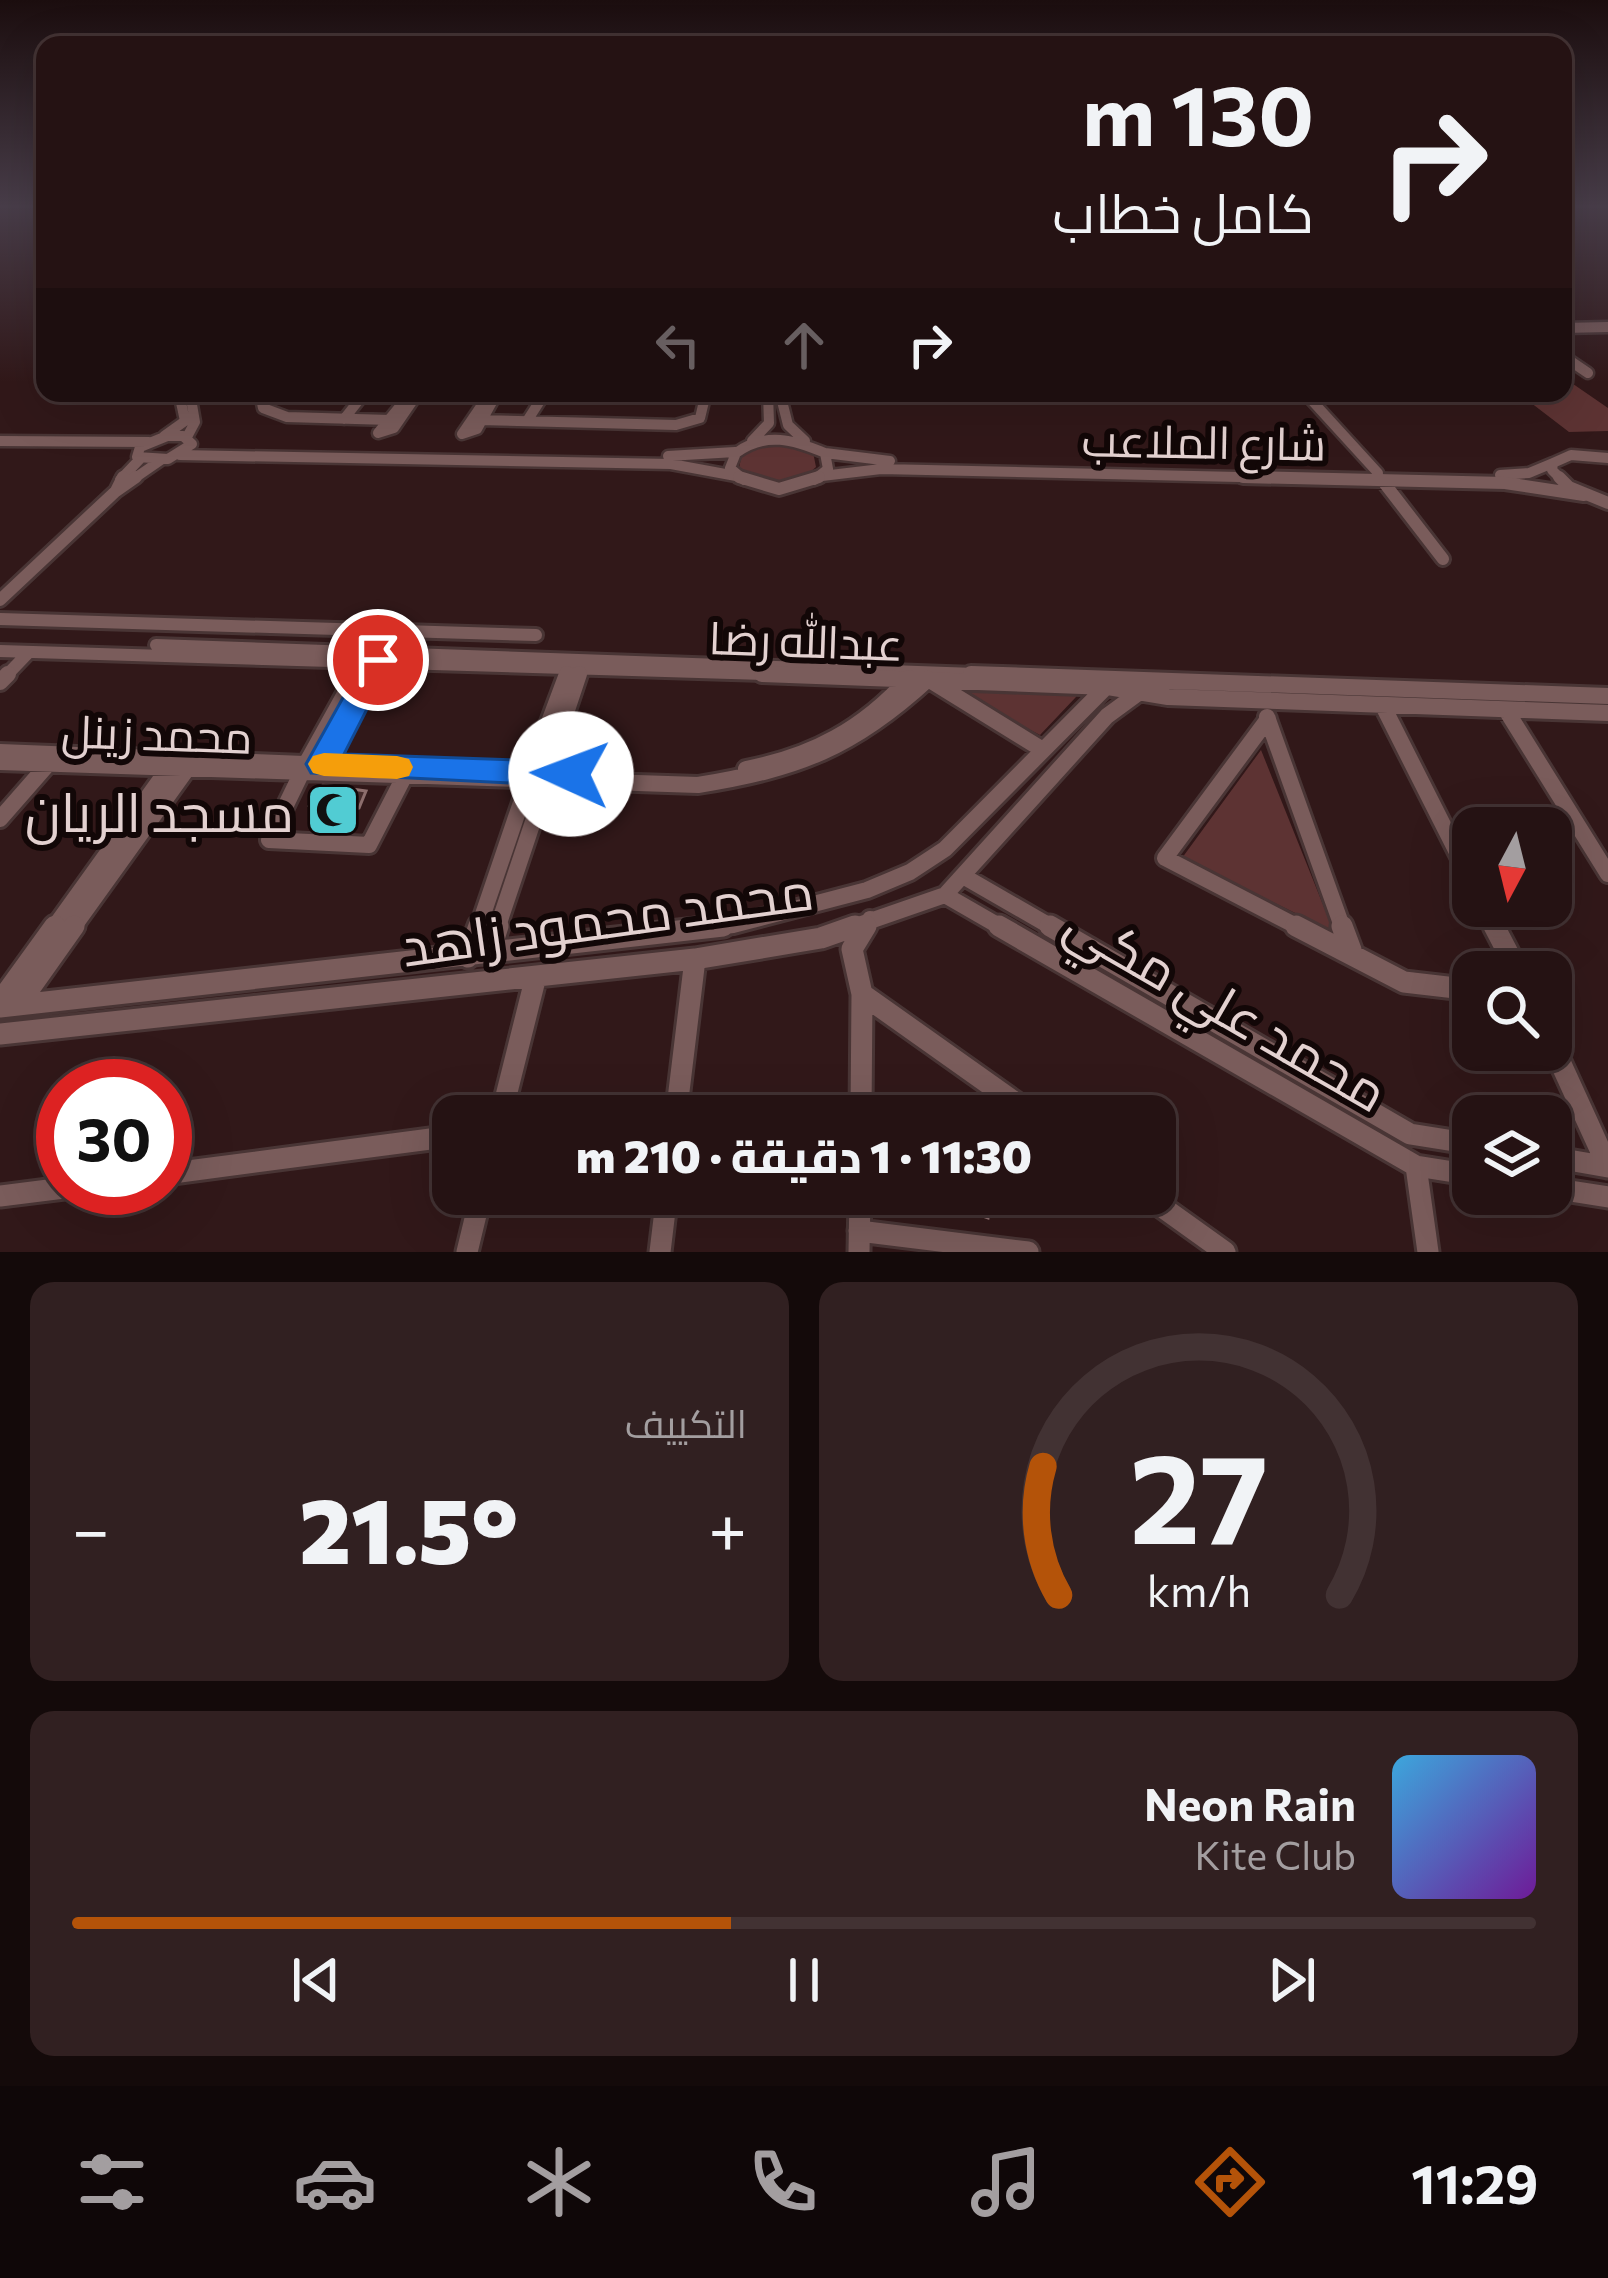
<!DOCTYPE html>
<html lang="ar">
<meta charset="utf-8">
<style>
:root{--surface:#251213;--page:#312021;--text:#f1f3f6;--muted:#a39ea0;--line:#423233;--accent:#b45309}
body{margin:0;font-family:Commissioner,Cairo,sans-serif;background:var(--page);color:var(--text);direction:rtl;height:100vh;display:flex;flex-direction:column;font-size:45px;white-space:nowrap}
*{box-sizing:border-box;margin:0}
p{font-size:39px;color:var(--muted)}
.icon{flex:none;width:66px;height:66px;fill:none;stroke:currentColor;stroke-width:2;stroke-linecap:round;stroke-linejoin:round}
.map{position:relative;height:1252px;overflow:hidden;direction:ltr}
.side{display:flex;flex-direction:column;gap:30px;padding:30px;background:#140a0a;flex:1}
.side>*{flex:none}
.hud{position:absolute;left:36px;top:36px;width:1536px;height:366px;border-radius:24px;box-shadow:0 12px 48px #0002,0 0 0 3px var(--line);direction:rtl;background:#251213;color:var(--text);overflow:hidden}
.needle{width:78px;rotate:187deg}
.fabs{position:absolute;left:1452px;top:807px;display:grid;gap:24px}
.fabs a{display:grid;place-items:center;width:120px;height:120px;border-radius:24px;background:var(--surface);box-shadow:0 12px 48px #0002,0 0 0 3px var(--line);font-size:60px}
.speed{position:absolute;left:36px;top:1059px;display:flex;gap:24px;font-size:60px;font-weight:700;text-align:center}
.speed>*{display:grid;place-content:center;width:156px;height:156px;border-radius:50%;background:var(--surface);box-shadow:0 12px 48px #0002,0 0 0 3px var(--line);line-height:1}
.speed .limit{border:18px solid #d22;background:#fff;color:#111}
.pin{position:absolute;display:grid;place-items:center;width:102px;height:102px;color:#fff;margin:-51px;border:6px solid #fff;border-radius:50%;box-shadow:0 3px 12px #0007}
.me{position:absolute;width:132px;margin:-66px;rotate:272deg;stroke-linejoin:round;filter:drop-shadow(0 0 9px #0008)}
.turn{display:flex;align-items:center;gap:42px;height:252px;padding:0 60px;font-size:54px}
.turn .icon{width:156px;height:156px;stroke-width:2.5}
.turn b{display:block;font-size:84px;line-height:102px}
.lanes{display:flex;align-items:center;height:114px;padding:0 60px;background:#0003;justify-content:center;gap:60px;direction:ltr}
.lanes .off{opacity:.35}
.big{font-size:90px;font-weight:800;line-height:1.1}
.side .widget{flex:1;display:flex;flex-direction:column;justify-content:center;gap:18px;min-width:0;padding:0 42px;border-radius:24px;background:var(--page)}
.side .dial{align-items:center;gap:0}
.dial svg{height:312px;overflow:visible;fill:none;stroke:var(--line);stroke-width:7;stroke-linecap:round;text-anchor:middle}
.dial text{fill:var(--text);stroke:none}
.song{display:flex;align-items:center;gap:36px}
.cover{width:144px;height:144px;border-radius:18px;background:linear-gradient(135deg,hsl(200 70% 55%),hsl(280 70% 35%))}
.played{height:12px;border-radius:6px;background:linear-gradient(90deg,var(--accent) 45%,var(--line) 45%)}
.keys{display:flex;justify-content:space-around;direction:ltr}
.heat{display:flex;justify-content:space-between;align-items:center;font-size:66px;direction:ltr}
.side .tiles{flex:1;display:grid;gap:30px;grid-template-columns:1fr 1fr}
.widget:last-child{grid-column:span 2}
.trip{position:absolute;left:432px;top:1095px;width:744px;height:120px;border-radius:24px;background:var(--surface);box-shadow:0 12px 48px #0002,0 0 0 3px var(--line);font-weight:800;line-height:120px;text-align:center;direction:rtl}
.menu{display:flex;height:192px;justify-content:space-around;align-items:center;background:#0f0708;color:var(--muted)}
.menu .icon{width:84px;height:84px}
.menu .current{color:var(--accent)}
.menu b{font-size:54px;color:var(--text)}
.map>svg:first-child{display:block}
.green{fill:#5d3333}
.building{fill:#462b2b;stroke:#8d6e6d;stroke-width:3}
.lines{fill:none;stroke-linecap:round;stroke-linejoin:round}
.minor-far4-casing{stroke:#493535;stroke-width:10}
.minor-far3-casing{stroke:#493535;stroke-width:15}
.minor-far2-casing{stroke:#493535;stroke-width:18}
.minor-far1-casing{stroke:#493535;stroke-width:22}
.minor-casing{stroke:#493535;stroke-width:27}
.minor-far4{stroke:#7a5c5b;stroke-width:8}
.minor-far3{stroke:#7a5c5b;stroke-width:10}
.minor-far2{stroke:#7a5c5b;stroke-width:12}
.minor-far1{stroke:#7a5c5b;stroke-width:16}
.minor{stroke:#7a5c5b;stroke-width:21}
.route{fill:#1a73e8;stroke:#114b97;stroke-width:3}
.slow{fill:#f59e0b}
.labels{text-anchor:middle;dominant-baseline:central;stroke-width:12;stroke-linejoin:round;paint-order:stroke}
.street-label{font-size:45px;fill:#e3d1d0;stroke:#120707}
.near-poi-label{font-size:54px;fill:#e3d1d0;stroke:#120707;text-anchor:end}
.near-street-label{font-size:54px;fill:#e3d1d0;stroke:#120707}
</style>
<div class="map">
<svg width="1608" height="1252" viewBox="0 0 1608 1252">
<rect width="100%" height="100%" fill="#311819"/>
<path class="green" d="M1563 377 1608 408V431L1569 432 1518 393H1563Z
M777 442 813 452 816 467C796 486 761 487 739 468L742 453Z
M955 685 1077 693 1076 697 1040 735 954 691Z
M1261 750 1334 932 1182 858Z"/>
<path class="building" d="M323 785 366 791 359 808 347 812 336 831 309 806Z
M921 1194H991L988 1218 964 1209 963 1216 938 1207 939 1202Z"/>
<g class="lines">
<g class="minor-far4-casing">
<path id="minor-far4" d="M1601 327H1608"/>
</g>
<g class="minor-far3-casing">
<path id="minor-far3" d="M1563 328 1608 327
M1563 356 1588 373
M260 393 263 408 287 417 390 420
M411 393 378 433 394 428 418 393
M490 393 462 434 477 429 497 393
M780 393 788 425 805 441
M1305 393 1378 473
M344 419 363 395 359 393
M480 420 676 425 700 418 706 393
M527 421 545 393
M164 436 185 421 179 393
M167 436H183L192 444 168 459 137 457 140 447Z
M187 437 195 422 190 393
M0 441 149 442
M752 441 769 423 768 393
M825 453 890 461
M180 455 671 464 736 476
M668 456 735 452
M1500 475 1529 473 1553 463
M822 476 881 469 1376 480
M120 480 140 459
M132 480 161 460
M744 480 730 468 736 453C766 431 794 440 825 453L828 469 814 480
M1562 480 1552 470 1553 463 1571 455 1608 458"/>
</g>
<g class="minor-far2-casing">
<path id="minor-far2" d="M123 477 116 491 136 477
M739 477 779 489 819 477
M1243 477 1505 483 1584 495
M1559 477 1569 487 1608 503
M1382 480 1443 559
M0 600 116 491
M0 619 536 635
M156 645 1057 677
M0 651 863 677
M5 677 29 652
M354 677 363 660
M369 677 378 660
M565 677 569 667
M578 677 581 667"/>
</g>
<g class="minor-far1-casing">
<path id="minor-far1" d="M762 674 1108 687 1168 697 1608 713
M971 674 1608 696
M0 682 8 674
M1383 706 1473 884
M1506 710 1608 874
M1267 717 1343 929
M1268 719 1165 858 1302 929
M0 752 556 774
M0 762 698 785C798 769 853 748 928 679L1043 750
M306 764 356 674
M321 767 371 674
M746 769C813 756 863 729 909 678
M530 773 567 674
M546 773 579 674
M301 774 269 840 369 845 404 777
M0 819 49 763
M963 876 1055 929
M945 895 1004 929
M1484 906 1496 929
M53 929 168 769
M72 929 187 769
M478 929 528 782
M497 929 546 783
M696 929 733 925 867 890 910 872 945 849 1107 686
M847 929 945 895 1107 716 1137 694 1136 688
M864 929 870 919"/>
</g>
<g class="minor-casing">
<path id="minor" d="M999 926 1416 1166 1473 1175
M1050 926 1410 1134 1473 1144
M1296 926 1404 982 1473 990
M1342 926 1351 950
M1494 926 1518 972
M489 954 498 926
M468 957 479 926
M862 994 1034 1116
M0 1002 55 926
M18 1005 74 926
M0 1007 723 926
M0 1034 695 959 821 938 855 926
M1551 1042 1608 1167
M501 1116 536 976
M676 1116 695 959
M861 1116 862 994 852 949 866 926
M1551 1157 1608 1167
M1416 1166 1428 1252
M165 1174 453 1136
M1551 1188 1608 1197
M1144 1194 1225 1252
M0 1196 64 1188
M859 1231 1028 1252
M467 1252 481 1194
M660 1252 667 1194
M859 1252 860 1194"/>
</g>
<use href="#minor-far4" class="minor-far4"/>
<use href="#minor-far3" class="minor-far3"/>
<use href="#minor-far2" class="minor-far2"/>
<use href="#minor-far1" class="minor-far1"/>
<use href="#minor" class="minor"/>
</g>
<linearGradient id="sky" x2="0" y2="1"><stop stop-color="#1b0d0e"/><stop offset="0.54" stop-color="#483d49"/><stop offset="1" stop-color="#483d49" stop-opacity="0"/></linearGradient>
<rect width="1608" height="382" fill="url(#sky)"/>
<path class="route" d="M378 651 392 660 344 754 571 762 582 766 587 774 582 782 571 786 311 773 306 764 364 660Z"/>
<path class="slow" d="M324 753 397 756 409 759 413 767 409 776 397 779 324 776 313 773 308 764 313 756Z"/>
<defs>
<g id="mosque-square" transform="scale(2.7)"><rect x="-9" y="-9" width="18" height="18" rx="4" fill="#51ccd3" stroke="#120707"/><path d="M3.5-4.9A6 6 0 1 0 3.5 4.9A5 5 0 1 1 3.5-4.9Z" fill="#111"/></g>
</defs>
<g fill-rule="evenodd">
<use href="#mosque-square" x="333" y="810"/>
</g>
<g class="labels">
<g class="street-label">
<text transform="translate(1204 440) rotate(1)">شارع الملاعب</text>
<text transform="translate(806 639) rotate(2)">عبدالله رضا</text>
<text transform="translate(157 732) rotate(2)">محمد زينل</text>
</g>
<g class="near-poi-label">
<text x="294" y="810">مسجد الريان</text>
</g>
<g class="near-street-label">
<text transform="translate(607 916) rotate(-8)">محمد محمود زاهد</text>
<text transform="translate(1228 1005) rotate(30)">محمد علي مكي</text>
</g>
</g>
</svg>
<div class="fabs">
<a><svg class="needle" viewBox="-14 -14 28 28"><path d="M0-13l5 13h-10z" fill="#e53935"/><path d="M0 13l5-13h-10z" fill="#a39ea0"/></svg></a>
<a><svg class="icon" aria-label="search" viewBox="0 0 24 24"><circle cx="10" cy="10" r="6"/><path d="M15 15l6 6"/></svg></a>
<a><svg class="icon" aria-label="layers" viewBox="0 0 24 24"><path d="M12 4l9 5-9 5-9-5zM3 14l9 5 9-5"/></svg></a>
</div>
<div class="speed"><div class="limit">30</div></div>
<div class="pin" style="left:378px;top:660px;background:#d93025"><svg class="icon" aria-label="arrive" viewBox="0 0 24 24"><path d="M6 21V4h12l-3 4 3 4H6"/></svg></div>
<svg class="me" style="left:571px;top:774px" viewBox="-20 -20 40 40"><circle r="19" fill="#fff"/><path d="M0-13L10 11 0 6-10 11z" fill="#1a73e8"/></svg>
<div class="trip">11:30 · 1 دقيقة · 210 m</div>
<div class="hud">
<div class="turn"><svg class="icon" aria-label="right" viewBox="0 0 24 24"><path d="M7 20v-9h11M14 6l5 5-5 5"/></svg><div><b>130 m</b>كامل خطاب</div></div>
<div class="lanes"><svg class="icon off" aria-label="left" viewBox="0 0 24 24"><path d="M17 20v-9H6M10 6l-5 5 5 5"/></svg><svg class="icon off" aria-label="ahead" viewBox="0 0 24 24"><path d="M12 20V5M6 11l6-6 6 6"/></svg><svg class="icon" aria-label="right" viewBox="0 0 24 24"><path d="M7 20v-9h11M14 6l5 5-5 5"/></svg></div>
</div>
</div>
<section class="side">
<div class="tiles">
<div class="widget dial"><svg viewBox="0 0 100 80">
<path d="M14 69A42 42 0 1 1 86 69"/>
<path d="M14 69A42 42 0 0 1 10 36" stroke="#b45309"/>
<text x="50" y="56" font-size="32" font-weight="700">27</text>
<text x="50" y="72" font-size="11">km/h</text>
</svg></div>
<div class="widget"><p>التكييف</p>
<div class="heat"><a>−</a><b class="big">21.5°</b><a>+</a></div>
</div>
<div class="widget">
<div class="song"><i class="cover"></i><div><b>Neon Rain</b><p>Kite Club</p></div></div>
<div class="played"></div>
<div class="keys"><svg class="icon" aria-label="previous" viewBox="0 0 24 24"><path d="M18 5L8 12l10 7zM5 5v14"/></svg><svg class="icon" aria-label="pause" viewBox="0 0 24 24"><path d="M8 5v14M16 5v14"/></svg><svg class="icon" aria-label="next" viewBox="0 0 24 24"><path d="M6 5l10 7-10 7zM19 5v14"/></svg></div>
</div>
</div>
</section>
<nav class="menu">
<b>11:29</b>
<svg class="icon current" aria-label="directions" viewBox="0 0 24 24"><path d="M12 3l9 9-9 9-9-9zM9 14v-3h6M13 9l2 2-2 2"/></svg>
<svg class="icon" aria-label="music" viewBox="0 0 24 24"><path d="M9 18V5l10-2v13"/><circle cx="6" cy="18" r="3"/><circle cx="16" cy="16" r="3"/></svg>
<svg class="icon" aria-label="phone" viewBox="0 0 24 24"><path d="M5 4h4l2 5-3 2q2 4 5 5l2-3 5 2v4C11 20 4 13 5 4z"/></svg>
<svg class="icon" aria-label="climate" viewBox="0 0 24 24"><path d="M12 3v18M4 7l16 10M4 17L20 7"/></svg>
<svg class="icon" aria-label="car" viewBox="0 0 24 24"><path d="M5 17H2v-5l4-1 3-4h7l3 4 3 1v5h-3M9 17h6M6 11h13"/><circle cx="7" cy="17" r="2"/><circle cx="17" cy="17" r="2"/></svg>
<svg class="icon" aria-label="filters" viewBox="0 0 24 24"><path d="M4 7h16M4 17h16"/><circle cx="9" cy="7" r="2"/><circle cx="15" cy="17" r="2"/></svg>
</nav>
